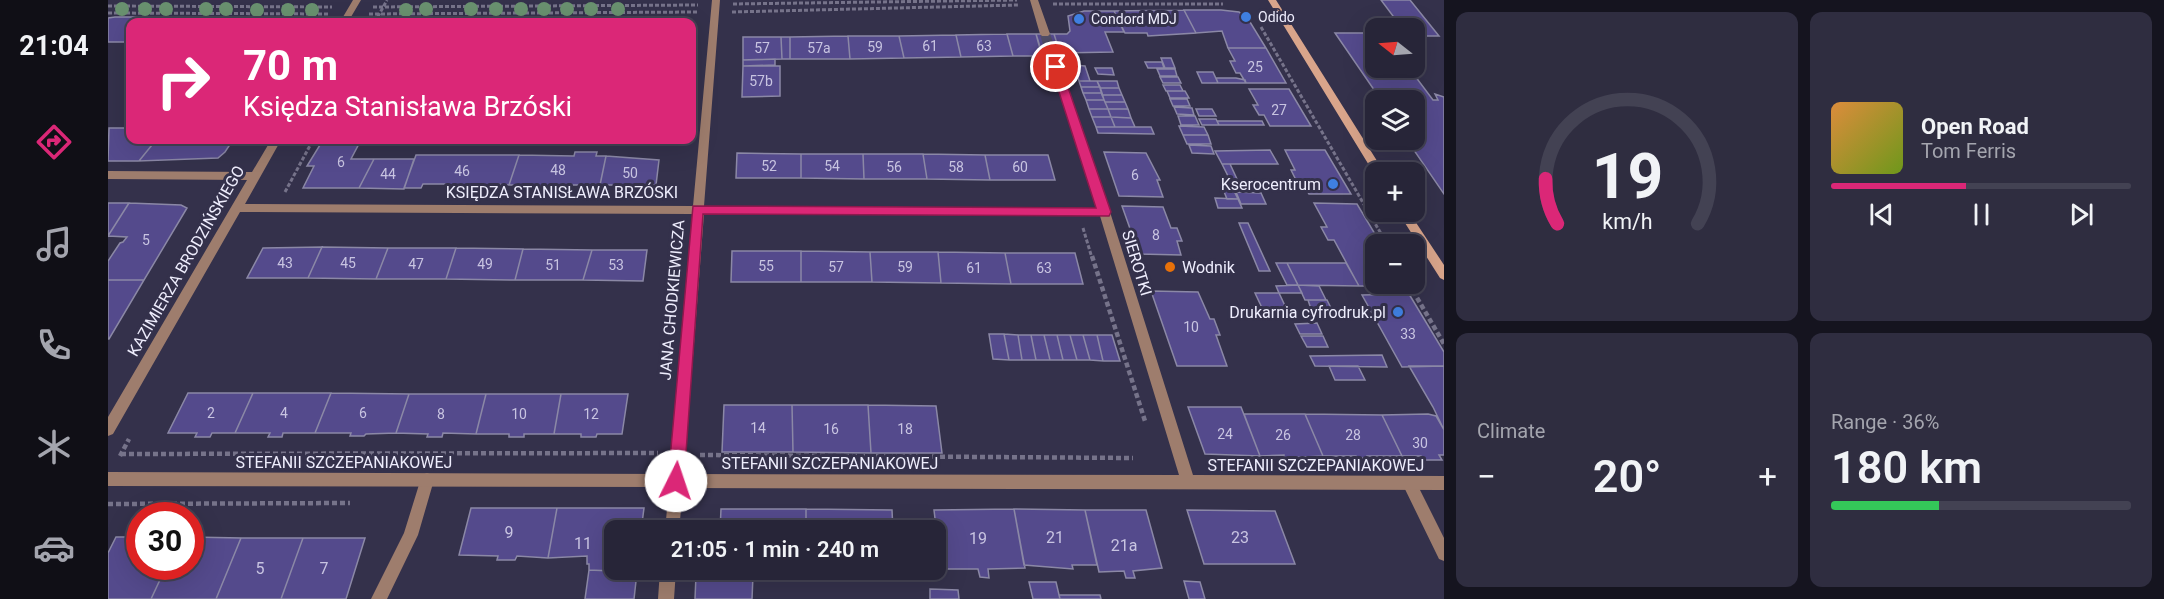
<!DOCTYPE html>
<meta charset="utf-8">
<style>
:root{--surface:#272538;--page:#2f2d40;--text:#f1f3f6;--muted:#a4a5ae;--line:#434253;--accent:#db2777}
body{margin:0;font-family:Roboto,sans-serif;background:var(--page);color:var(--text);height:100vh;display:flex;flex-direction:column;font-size:22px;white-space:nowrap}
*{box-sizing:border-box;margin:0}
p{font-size:20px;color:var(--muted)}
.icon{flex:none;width:33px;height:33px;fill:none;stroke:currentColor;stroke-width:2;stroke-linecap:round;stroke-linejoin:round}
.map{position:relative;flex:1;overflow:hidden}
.details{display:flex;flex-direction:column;gap:12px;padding:12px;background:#15141f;width:720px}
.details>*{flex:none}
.top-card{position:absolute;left:18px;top:18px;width:570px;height:126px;border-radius:12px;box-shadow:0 6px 24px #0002,0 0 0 2px var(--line);background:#db2777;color:#fff;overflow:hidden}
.needle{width:39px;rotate:287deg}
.fabs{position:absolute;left:1257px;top:18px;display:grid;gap:12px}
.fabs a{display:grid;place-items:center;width:60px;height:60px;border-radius:12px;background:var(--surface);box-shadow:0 6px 24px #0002,0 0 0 2px var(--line);font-size:30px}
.speed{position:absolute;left:18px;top:502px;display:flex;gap:12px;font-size:30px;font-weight:700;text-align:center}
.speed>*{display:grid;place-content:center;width:78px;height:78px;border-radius:50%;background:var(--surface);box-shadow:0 6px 24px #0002,0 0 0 2px var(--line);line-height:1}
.speed .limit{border:9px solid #d22;background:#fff;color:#111}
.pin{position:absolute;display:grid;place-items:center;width:51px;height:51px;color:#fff;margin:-26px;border:3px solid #fff;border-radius:50%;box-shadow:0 2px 6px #0007}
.me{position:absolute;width:66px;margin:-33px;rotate:4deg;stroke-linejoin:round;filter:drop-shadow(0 0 4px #0008)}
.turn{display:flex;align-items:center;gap:21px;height:126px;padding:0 18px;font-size:27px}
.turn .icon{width:78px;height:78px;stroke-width:2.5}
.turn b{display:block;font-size:42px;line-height:51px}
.big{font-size:45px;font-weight:600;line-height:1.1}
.details .card{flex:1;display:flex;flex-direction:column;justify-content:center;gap:9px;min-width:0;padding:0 21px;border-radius:12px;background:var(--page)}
.details .dial{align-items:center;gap:0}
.dial svg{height:156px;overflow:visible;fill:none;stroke:var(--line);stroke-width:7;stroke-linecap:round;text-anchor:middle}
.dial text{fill:var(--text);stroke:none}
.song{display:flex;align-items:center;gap:18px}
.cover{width:72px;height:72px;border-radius:9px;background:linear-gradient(135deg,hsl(30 70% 55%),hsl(80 70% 35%))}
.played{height:6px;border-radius:3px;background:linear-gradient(90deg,var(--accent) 45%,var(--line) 45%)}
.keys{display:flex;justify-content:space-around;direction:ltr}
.heat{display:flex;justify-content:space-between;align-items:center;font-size:33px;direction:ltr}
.charge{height:9px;border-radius:4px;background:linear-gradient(90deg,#34c759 36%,var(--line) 0)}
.details .tiles{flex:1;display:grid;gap:12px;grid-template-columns:repeat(2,1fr)}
.trip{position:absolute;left:496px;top:520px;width:342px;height:60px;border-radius:12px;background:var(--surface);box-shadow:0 6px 24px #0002,0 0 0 2px var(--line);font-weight:600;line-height:60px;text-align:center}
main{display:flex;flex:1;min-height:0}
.dock{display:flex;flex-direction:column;width:108px;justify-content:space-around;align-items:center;background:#100f16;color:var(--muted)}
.dock .icon{width:42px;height:42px}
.dock .active{color:var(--accent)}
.dock b{font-size:27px;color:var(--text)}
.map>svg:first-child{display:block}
.building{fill:#544a8c;stroke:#8b88a6;stroke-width:1.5}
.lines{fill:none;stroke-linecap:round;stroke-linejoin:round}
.street-tunnel{stroke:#504d66;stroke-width:10;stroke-dasharray:10 5;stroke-linecap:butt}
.path-far1{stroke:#76738a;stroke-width:3;stroke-dasharray:4 2;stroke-linecap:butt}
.path{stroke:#76738a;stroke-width:4.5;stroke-dasharray:5 3;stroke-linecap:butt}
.lane{fill:#9e7d6d;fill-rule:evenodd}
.street{fill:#9e7d6d;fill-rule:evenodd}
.secondary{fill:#d9a58b;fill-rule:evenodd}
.tree{fill:#69916f}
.route{fill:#db2777;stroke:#8e194d;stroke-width:1.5}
.shop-dot{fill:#3f7fe0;stroke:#34314b;stroke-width:2}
.food-dot{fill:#e8710a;stroke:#34314b;stroke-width:2}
.labels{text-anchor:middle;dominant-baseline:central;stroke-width:6;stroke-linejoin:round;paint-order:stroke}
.far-poi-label{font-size:14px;fill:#eeedfd;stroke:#34314b;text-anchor:start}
.number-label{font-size:14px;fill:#c8c4e1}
.poi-label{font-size:16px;fill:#eeedfd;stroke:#34314b;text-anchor:end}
.street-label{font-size:16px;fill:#eeedfd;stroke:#34314b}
.near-number-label{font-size:16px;fill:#c8c4e1}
</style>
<main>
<nav class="dock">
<b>21:04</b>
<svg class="icon active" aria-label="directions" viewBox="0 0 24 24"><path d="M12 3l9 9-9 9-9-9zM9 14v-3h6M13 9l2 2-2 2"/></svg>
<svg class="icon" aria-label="music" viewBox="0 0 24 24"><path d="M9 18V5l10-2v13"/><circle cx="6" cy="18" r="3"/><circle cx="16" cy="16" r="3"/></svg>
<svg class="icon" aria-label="phone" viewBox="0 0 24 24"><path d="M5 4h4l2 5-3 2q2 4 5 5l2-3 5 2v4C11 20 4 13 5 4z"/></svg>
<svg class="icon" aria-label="climate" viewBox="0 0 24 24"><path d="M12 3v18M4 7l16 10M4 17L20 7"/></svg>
<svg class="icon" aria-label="car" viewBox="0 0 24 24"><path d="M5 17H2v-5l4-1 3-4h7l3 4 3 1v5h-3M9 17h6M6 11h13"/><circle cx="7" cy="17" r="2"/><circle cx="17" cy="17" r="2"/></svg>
</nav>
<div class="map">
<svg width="1336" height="599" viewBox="0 0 1336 599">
<rect width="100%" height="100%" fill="#34314b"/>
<path class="building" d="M1273 0H1302L1331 36H1306V28H1294Z
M1076 10 1088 33 1040 36 1039 33H1017L1006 11Z
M1076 10H1113L1131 12 1142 22 1158 48H1120L1114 31 1088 33Z
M976 11H1006L1016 32H997L1005 52 952 53 946 34H959L962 31 960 16Z
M7 17H39L34 22H22V36L18 42H0V18Z
M39 17H66L69 19 73 17 100 18 96 22H34Z
M100 18H142L139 22H96Z
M142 18 195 20 198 22H139Z
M1227 33H1268V68H1301L1325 100H1330L1327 94 1336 97V194L1299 140H1306V100H1273Z
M899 34 905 56 853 57 848 35Z
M899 34H928L934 56H905Z
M928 34H946L952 53H934Z
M848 35 853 57 796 58 791 36Z
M740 36 742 59H682V37Z
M740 36H791L796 58 742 59Z
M635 37H673L674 59 635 60Z
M673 37H682V59H674Z
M1120 48H1158L1178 83H1138L1132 73H1128L1122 61H1127Z
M1053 58H1063L1067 68H1057Z
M667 59V65L635 66V60Z
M1037 62H1054L1056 68H1040Z
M966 65 977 66 982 81H971Z
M635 66H672V96L634 97Z
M987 68H1004L1006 75 990 74Z
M1049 69H1067L1069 76H1052Z
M1089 72H1105L1110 83H1094Z
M1052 77H1070L1073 83H1055Z
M1108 78H1128L1137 80 1138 83H1110Z
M971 81H989L992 87H973Z
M989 81H1009L1011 88H992Z
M1055 85H1072L1075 91H1058Z
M973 87H992L994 93H975Z
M992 88H1011L1014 95H994Z
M1141 89H1181L1203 126H1162L1156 115H1151L1145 105H1150Z
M1059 91H1077L1081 98H1062Z
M975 93H994L996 100H978Z
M994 95H1014L1017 102H997Z
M1062 99H1079L1082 106H1065Z
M978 100H996L1000 109H981Z
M997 102H1017L1020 109H1000Z
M1066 107 1084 108 1086 115 1069 114Z
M981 109H1000L1003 117H984Z
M1000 109H1020L1023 118 1003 117Z
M1088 109H1104L1108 116H1091Z
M1070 116H1087L1091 125H1073Z
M984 117H1003L1007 127H988Z
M1003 117 1023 118 1027 127H1007Z
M1091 119H1108L1111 125H1094Z
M1109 121H1154L1156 125H1111Z
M1071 126 1096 127 1100 135H1075Z
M988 127H1043L1046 134 990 133Z
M1 128H22V140H48L31 161H0Z
M1075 135H1100L1103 144H1079Z
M48 140H125L117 152 110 158 31 161Z
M215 140H253L243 159H266L251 188H195L206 166H199Z
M1081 145 1103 146 1106 154 1084 153Z
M1162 150 1170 164H1114L1107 151Z
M1177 150H1217L1243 194H1201L1194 182H1189L1183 170H1187Z
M467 152H489L488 156H498L492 185H463L462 189H415L416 185H401L411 155 466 156Z
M996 152 1038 153 1052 180H1049L1055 197 1011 196Z
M629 153 693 154V178H628Z
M693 154H755L756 179 693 178Z
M755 154H815L819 179H756Z
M815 154 877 155 882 180 819 179Z
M308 155H411L401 185 387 184 386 188H338L340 184H315L313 188H296Z
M877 155H940L947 180H882Z
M498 156 551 160 548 185H492Z
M266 159H306L296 189 251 188Z
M1114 164H1122L1135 192H1128Z
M1115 189H1125L1130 199H1119Z
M1128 192 1153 193 1158 204H1133Z
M1107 198 1130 199 1134 208H1110Z
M0 203H21L0 236Z
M21 203 73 205 79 208 36 280H0V261L12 243 15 242 19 237 0 236Z
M1206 203 1249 204 1273 244H1268V284H1296L1297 286H1251L1226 240H1220L1213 227H1219Z
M1014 206 1055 207 1063 228H1069L1074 241H1069L1073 255 1031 254Z
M1131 223H1140L1162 271H1151Z
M214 247 200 278H139L155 248Z
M214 247 280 248 268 279 200 278Z
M280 248H348L338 279H268Z
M348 248 415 249 407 280 338 279Z
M415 249 484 250 475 280H407Z
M484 250H539L535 281 475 280Z
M624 251H693V282H623Z
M693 251 762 252 764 282H693Z
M762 252H830L833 283 764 282Z
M830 252 897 253 903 284 833 283Z
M897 253H967L975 284H903Z
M1168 263H1179L1190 285H1179Z
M1179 263H1238L1251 286 1190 285Z
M0 280H36L1 339H0Z
M1190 285 1194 293H1171L1168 286Z
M1190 285 1211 286 1218 300H1197Z
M1043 291 1090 292 1102 319H1106L1112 335H1108L1119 366H1069Z
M1147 293H1171L1179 310H1155Z
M1301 294 1336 352V366L1294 367 1254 295Z
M1200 300H1219L1223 308 1203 309Z
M1209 323 1214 334H1192L1187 324Z
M881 334H896L901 360 885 359Z
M896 334 910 335 914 360H901Z
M910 335H923L928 360H914Z
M923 335H936L942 360H928Z
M936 335H949L955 360H942Z
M949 335H962L969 360H955Z
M962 335H975L982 360H969Z
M975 335H989L995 361 982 360Z
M989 335H1004L1012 361H995Z
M1193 336H1215L1220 347H1199Z
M1274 355 1279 367 1207 366 1202 356Z
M1221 366H1250L1257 380H1227Z
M1301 366H1336V430L1325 407Z
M80 393H145L127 433H104L102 437H87L89 433H60Z
M145 393H223L207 433H175L174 437H160L162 433H127Z
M223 393 301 394 288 433 258 434 256 436H242L243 433H207Z
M301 394H378L368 434 335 433 334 437H319L320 434 288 433Z
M378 394H453L446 434H416V437H401V434H368Z
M453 394H520L514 434H489L488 437H473V434H446Z
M616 405H684L685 452H614Z
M684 405H760L763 453 685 452Z
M760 405 828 406 834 453H763Z
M1080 407H1133L1152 456 1097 454Z
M1136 414H1197L1215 456 1176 458V455L1152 456Z
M1197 414 1274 415 1294 456H1259V458H1249L1248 456H1215Z
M1320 414 1328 416 1336 430V455H1331L1334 460H1315L1313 456H1294L1274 415Z
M363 508H449L440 558 409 556 407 560H389L390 556 351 555Z
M449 508H536L533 531H507V570H529V572L481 570V564H479V556L440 558Z
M613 509H698V531H612Z
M698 509 784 510 785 531H698Z
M906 509 917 568 880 569 881 578 872 577 870 569H833L826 510Z
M906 509 977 510 989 565H964L965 569 916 565Z
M977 510H1038L1054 568 1025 571 1027 578H1018L1016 571 991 572Z
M1079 510 1167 511 1187 564H1096Z
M8 537H32V567H58L43 599H0V553Z
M82 537 133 538 108 599H43L58 567H82Z
M133 538H195L173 599H108Z
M195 538H257L238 599H173Z
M481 570 529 572 526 599H477Z
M588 575H645L644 599H587Z
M1076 581 1092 582 1097 599H1081Z
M921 582H948L952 599H925Z
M822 589 850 590 851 599H822Z
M951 595H992L993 599H952Z"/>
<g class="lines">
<path class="street-tunnel" d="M937 34 943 53"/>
<path class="path-far1" d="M625 4 909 0
M945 4H1115
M0 6 224 7
M265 7 590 5
M624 12 911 5
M0 13 221 14
M261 14 589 12
M267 22 279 0
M1153 27 1279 244
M177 192 205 140
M975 228 984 258"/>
<path class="path" d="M984 256 1037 421
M1301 284 1336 344
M13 454 550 453
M592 455 1025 458
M12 456 21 439
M0 504 242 503"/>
<path class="lane" d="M319 473 324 475 326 480 310 535 279 599H263L296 533 314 475Z
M1301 476 1306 478 1336 538V561L1331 559 1294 483 1296 478Z"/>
<path class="street" d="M245 0H253L240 22H232Z
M604 0H612L596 206 989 208 938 53 940 51H946L1002 212 1085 475 1336 476V490L575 488 571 531H557L561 487 0 486V472L562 474 585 214 132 212 5 434 0 436V417L139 180 0 179V171L144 172 163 140H173L137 204 585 206ZM596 214 992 216 1071 475 576 474Z
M922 0H930L942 34 940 36H934L932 34Z
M552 570H568L566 599H550Z"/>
<path class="secondary" d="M1160 0H1168L1276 172H1268L1267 175Z
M1290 212H1301L1336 265V280L1332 278Z"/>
</g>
<g class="tree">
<circle cx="14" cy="9" r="7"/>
<circle cx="37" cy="9" r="7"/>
<circle cx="58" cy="9" r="7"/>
<circle cx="98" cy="9" r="7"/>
<circle cx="118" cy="9" r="7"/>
<circle cx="318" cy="9" r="7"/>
<circle cx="363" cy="9" r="7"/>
<circle cx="388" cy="9" r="7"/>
<circle cx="413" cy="9" r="7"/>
<circle cx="436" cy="9" r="7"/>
<circle cx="459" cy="9" r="7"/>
<circle cx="483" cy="9" r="7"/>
<circle cx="510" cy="9" r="7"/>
<circle cx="149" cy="10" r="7"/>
<circle cx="180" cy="10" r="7"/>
<circle cx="204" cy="10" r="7"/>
<circle cx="298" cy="10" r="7"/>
</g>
<path class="route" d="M948 63 953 67 1003 212 1001 216 595 214 576 481 574 487 568 489 563 487 560 481 585 206 988 208 943 67Z"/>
<g class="shop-dot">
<circle cx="1138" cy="17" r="6"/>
<circle cx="971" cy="19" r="6"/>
<circle cx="1225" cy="184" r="6"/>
<circle cx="1290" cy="312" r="6"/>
</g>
<circle class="food-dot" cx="1062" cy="267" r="6"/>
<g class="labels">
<g class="far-poi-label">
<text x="1150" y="17">Odido</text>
<text x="983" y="19">Condord MDJ</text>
</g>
<g class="number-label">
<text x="822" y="46">61</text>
<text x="876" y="46">63</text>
<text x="767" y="47">59</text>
<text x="654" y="48">57</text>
<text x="711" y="48">57a</text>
<text x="1147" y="67">25</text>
<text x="653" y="81">57b</text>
<text x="1171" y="110">27</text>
<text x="233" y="162">6</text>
<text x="661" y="166">52</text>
<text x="724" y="166">54</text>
<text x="786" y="167">56</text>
<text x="848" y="167">58</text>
<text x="912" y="167">60</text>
<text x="450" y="170">48</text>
<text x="354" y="171">46</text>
<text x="522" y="173">50</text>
<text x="280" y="174">44</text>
<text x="1027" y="175">6</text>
<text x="1048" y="235">8</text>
<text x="38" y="240">5</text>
<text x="177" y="263">43</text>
<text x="240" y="263">45</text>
<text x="308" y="264">47</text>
<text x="377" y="264">49</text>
<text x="445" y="265">51</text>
<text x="508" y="265">53</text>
<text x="658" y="266">55</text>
<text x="728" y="267">57</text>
<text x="797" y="267">59</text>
<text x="866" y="268">61</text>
<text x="936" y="268">63</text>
<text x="1083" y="327">10</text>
<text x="1300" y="334">33</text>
<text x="103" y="413">2</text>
<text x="176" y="413">4</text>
<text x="255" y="413">6</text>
<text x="333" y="414">8</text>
<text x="411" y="414">10</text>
<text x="483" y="414">12</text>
<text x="650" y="428">14</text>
<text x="723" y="429">16</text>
<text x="797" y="429">18</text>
<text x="1117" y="434">24</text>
<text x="1175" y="435">26</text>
<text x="1245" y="435">28</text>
<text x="1312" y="443">30</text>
</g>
<g class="poi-label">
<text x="1213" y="184">Kserocentrum</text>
<text x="1074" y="267" text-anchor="start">Wodnik</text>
<text x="1278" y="312">Drukarnia cyfrodruk.pl</text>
</g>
<g class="street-label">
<text x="454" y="192">KSIĘDZA STANISŁAWA BRZÓSKI</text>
<text transform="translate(78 261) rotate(-60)">KAZIMIERZA BRODZIŃSKIEGO</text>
<text transform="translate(1029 263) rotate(73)">SIEROTKI</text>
<text transform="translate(564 300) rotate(-85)">JANA CHODKIEWICZA</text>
<text x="236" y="462">STEFANII SZCZEPANIAKOWEJ</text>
<text x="722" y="463">STEFANII SZCZEPANIAKOWEJ</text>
<text x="1208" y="465">STEFANII SZCZEPANIAKOWEJ</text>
</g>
<g class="near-number-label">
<text x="401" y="532">9</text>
<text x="947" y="537">21</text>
<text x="1132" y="537">23</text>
<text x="870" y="538">19</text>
<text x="475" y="543">11</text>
<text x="1016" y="545">21a</text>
<text x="152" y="568">5</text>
<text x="216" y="568">7</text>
</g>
</g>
</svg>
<div class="fabs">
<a><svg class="needle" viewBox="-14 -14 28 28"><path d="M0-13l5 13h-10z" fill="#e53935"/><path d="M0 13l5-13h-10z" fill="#a4a5ae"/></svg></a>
<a><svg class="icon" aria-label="layers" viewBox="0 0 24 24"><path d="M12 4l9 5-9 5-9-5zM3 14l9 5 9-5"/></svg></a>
<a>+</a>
<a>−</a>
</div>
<div class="speed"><div class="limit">30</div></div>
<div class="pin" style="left:948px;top:67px;background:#d93025"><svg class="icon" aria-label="arrive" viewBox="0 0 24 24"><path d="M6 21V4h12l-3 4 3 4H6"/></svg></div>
<svg class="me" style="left:568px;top:481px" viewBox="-20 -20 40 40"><circle r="19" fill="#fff"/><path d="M0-13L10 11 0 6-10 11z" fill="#db2777"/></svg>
<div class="trip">21:05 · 1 min · 240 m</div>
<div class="top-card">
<div class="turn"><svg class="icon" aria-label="right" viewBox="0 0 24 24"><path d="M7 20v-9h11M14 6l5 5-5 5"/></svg><div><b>70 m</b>Księdza Stanisława Brzóski</div></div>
</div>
</div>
<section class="details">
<div class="tiles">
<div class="card dial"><svg viewBox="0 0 100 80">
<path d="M14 69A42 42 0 1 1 86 69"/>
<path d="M14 69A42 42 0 0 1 8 46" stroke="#db2777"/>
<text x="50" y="56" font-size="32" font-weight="700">19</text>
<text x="50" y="72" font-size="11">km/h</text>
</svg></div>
<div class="card">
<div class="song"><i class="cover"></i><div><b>Open Road</b><p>Tom Ferris</p></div></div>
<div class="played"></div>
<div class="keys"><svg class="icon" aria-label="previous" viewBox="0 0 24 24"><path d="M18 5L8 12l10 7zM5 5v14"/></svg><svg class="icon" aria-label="pause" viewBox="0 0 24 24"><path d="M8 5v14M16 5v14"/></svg><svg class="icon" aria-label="next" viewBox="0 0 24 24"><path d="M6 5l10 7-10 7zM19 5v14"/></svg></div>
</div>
<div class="card"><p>Climate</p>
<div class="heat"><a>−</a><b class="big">20°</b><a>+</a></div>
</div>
<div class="card"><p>Range · 36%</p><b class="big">180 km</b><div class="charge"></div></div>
</div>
</section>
</main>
